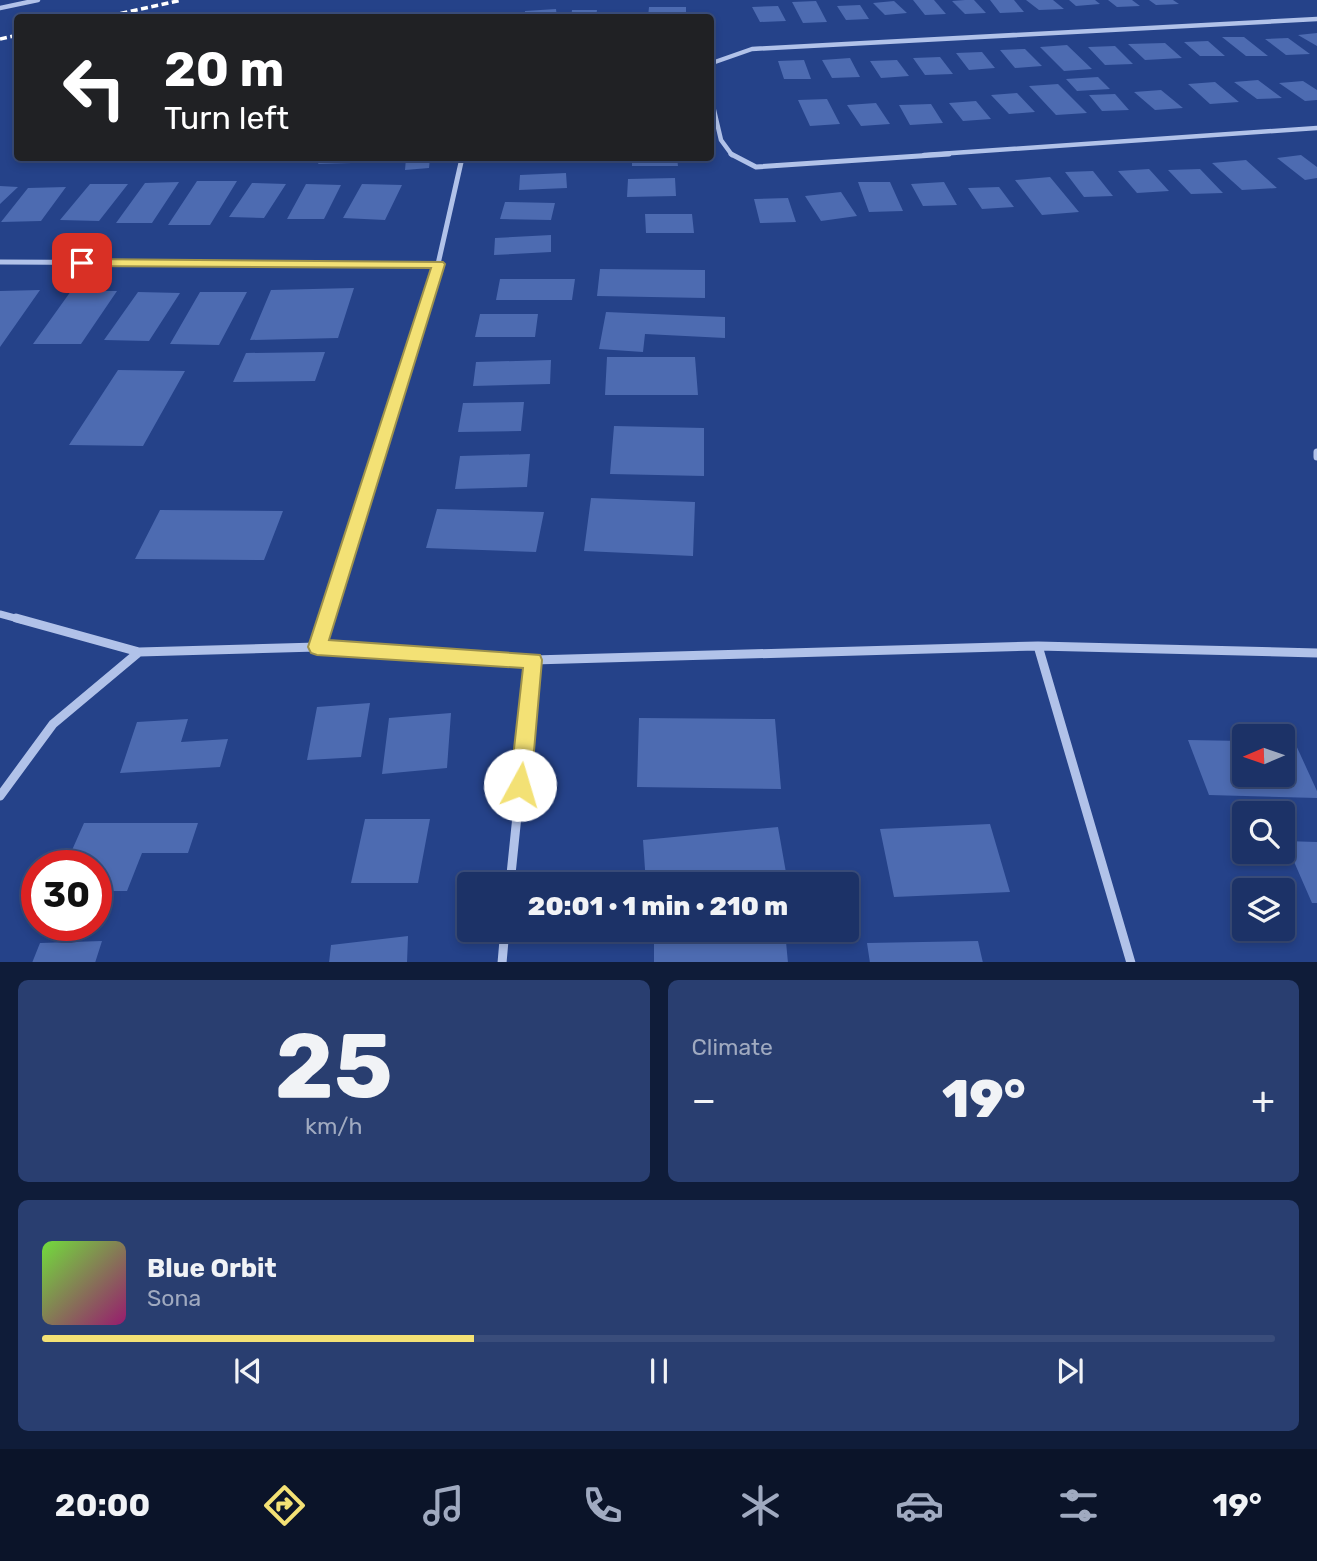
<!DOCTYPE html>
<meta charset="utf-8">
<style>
:root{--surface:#1c3267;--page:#293e70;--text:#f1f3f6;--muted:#a0aac0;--line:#3a4d7b;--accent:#f3e175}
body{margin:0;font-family:Rubik,sans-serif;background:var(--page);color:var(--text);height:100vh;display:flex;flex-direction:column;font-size:26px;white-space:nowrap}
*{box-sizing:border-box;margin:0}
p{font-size:23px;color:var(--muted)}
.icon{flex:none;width:38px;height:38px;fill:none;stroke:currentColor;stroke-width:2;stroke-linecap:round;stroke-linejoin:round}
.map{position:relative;height:962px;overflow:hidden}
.sheet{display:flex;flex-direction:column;gap:18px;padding:18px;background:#0f1c39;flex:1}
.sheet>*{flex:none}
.guide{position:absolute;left:14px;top:14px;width:700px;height:147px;border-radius:7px;box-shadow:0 4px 10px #0003,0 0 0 2px var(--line);background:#202124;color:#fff;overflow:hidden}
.needle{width:46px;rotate:268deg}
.controls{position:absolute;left:1232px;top:724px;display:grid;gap:14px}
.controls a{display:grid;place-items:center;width:63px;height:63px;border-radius:7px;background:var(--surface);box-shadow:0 4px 10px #0003,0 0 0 2px var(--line);font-size:35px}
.speed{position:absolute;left:21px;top:850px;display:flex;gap:14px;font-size:35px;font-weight:700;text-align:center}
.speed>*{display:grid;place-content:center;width:91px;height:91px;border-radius:50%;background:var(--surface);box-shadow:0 4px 10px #0003,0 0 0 2px var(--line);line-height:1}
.speed .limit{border:10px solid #d22;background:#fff;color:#111}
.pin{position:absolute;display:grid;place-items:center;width:60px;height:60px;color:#fff;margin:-30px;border-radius:14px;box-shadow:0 4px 10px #0006}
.me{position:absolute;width:77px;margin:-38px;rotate:6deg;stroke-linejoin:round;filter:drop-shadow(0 0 5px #0008)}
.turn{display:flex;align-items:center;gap:24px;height:147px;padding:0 35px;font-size:32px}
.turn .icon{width:91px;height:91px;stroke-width:2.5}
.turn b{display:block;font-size:49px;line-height:60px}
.big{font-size:52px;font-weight:800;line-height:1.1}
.sheet .tile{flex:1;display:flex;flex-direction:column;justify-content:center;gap:10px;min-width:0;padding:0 24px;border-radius:10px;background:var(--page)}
.sheet .dial{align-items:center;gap:0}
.dial b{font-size:91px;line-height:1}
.song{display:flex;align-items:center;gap:21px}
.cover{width:84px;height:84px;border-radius:10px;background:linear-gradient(135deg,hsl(100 70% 55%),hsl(320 70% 35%))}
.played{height:7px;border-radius:4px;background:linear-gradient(90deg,var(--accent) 35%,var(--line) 35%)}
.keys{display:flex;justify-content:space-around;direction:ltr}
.heat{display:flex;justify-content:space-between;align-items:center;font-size:38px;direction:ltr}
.sheet .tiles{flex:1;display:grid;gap:18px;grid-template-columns:1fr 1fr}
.tile:last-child{grid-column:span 2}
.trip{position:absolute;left:457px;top:872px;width:402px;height:70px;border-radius:7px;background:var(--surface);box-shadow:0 4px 10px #0003,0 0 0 2px var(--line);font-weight:800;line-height:70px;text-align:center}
.tabs{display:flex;height:112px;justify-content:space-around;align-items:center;background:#0b1429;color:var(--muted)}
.tabs .icon{width:49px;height:49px}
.tabs .on{color:var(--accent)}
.tabs b{font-size:32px;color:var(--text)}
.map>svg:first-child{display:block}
.building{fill:#4d6bb1}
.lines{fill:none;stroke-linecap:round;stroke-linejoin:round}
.street-far3{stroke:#b1c2e9;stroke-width:4.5}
.street-far2{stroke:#b1c2e9;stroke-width:5}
.street-far1{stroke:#b1c2e9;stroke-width:7}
.street{stroke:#b1c2e9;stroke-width:9}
.rail{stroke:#fff;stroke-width:3.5;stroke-dasharray:7 3.5;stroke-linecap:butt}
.route{fill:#f3e175;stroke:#9e924c;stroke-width:2}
</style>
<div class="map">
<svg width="1317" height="963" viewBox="0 0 1317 963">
<rect width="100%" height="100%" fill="#254289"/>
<path class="building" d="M913 0H934L946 14 925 15Z
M965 0H974L986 13 965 14 952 1Z
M990 0H1014L1024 12 1000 13Z
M1026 0H1053L1064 9 1039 10Z
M1069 0H1095L1100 4 1076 6Z
M1108 0H1132L1140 6 1117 7Z
M1149 0H1173L1179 4 1156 5Z
M816 1 827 22 803 23 792 2Z
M894 1 907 13 885 15 873 3Z
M860 5 869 19 846 20 837 6Z
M778 6 786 21 760 22 752 7Z
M649 7H686V18L648 17Z
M556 9 557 18H525V11Z
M572 10H597L596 18H571Z
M506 12 507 18H460L459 15Z
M1317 33V46L1298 35Z
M1222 37H1244L1268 56H1246Z
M1288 38 1310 54 1286 55 1265 39Z
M1208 41 1225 56H1200L1184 42Z
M1165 43 1182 58 1145 60 1128 44Z
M1067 45 1092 69 1064 71 1040 47Z
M1115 46 1133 64 1105 65 1088 47Z
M1025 49 1042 66 1015 68 1000 50Z
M982 52 995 68 969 70 956 53Z
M940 57 953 74 925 75 913 58Z
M850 58 860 77 832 78 822 60Z
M804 60 811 79H784L778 61Z
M897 60 909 76 881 78 870 61Z
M1098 77 1110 89 1077 91 1066 79Z
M1258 80 1282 98 1257 99 1234 82Z
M1303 81 1317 90V100L1305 101 1279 83Z
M1215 82 1239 102 1210 104 1188 84Z
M1058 84 1087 113 1056 115 1029 86Z
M1161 90 1183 108 1155 110 1134 92Z
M1017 93 1035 112 1009 114 991 95Z
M1115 94 1129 110 1102 111 1089 95Z
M827 99 840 124 810 126 798 100Z
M976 101 991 119 963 121 949 103Z
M876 103 890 124 861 126 847 105Z
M931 104 943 123 910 125 899 105Z
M1301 155 1317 167V178L1305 180 1277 158Z
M57 158H95L90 163H52Z
M118 158H152L148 163H114Z
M160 158H199L196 163H156Z
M218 158H251L248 163H214Z
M321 158H354L352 163 318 164Z
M406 158H430L429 168 405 170Z
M524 158H586L585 162 523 161Z
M632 158H677L678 166H632Z
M1246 160 1277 188 1242 190 1212 163Z
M1149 169 1169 191 1137 193 1118 171Z
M1200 169 1223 193 1191 194 1168 170Z
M1093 171 1113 196 1084 197 1065 172Z
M566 173 567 188 519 190 520 175Z
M1050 177 1079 212 1042 215 1015 180Z
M675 178 676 196 627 197 628 179Z
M197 181H237L210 225H168Z
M179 182 152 223H116L145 183Z
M858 182H890L903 211 869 212Z
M944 182 957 205 923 206 911 184Z
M252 183 286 184 264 218 229 217Z
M90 184H128L99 221 60 220Z
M306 184 341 185 324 219H287Z
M362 184 402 185 385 220 343 218Z
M0 186 18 187 0 204Z
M66 187 41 221 1 222 28 188Z
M999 187 1014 207 982 209 968 188Z
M841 192 857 216 821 221 805 196Z
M788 198 796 222 760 223 754 199Z
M505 202 555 203 551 220 500 219Z
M645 214H692L694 233H646Z
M551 235V252L494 255 495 238Z
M600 269 705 270V298L597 296Z
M500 279H575L572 300H496Z
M354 288 338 338 250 340 271 290Z
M40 290 0 347V291Z
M71 291H117L81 344H33Z
M138 292 180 293 149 341 104 340Z
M200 292H247L219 345 170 344Z
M606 312 725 317V338L645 334 643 352 599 349Z
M480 314H538L535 337H475Z
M325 352 315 381 233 382 246 353Z
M607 357H695L698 395H605Z
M551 360 550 384 473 386 476 362Z
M118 370 185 371 143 446 69 445Z
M524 402 521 431 458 432 463 403Z
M614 426 704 428V476L610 474Z
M530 454 527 487 455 489 460 456Z
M591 498 695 502 693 556 584 551Z
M437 509 544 512 536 552 426 548Z
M160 510 283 511 264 560 135 559Z
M370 703 361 757 307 760 317 707Z
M451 713 447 768 382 774 389 718Z
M639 718 775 719 781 789 637 787Z
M188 719 181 742 228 739 220 767 120 773 137 722Z
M1188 740 1244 741V775H1283V742L1295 743 1317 791V798L1209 795Z
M365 819H430L418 883H351Z
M84 823H198L188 853H142L127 891H96V866H65Z
M990 824 1010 892 894 897 880 829Z
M778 827 788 884H646L643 840Z
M1285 841 1317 842V903H1312Z
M785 931 788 963H654V934Z
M408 936 407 963H329L331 945Z
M102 941 95 963H32L40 943Z
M978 941 983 963H870L867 943Z"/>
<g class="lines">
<path class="street-far3" d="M0 8 38 0
M710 68 712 63 752 49 1317 19
M710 93 721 140 732 155
M924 155 1317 128"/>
<path class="street-far2" d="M731 154 756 167 949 154
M0 262 438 264
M409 357 438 264 462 158"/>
<path class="street-far1" d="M1317 452V457
M0 614 22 620
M326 620 409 355"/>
<path class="street" d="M16 618 139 652
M1038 646 1131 963
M317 647 326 618
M0 796 53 724 139 652 317 647 533 660 1038 646 1317 653
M510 884 533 660
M502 963 505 929"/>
<path class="rail" d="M100 18 182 0
M0 39 18 35"/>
</g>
<path class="route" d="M82 259 443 262 445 264 329 640 540 655 542 660 531 785 527 792 520 795 513 792 510 785 523 668 317 655 311 653 308 647 431 268 77 266 76 263Z"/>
</svg>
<div class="controls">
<a><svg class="needle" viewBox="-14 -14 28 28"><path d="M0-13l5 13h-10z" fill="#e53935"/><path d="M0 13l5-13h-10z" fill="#a0aac0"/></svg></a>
<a><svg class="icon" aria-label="search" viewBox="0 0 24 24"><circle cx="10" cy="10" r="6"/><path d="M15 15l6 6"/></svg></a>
<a><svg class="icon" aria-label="layers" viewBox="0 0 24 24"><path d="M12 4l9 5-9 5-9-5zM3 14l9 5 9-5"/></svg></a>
</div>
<div class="speed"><div class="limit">30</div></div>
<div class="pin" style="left:82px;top:263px;background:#d93025"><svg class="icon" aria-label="arrive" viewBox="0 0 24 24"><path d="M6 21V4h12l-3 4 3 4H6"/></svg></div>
<svg class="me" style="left:520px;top:785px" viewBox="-20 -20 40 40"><circle r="19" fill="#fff"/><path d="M0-13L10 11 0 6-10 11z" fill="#f3e175"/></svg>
<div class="trip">20:01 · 1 min · 210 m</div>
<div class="guide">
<div class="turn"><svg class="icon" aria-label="left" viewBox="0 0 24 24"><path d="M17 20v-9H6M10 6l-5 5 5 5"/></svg><div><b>20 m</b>Turn left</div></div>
</div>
</div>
<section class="sheet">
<div class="tiles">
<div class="tile dial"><b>25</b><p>km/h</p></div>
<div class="tile"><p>Climate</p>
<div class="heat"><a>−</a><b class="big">19°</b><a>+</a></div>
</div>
<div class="tile">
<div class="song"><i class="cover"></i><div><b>Blue Orbit</b><p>Sona</p></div></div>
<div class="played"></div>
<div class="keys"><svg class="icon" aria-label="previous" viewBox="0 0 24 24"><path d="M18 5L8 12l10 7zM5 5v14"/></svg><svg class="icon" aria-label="pause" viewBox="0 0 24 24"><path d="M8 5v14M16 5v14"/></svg><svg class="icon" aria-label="next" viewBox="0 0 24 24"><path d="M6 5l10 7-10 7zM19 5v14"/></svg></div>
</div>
</div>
</section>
<nav class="tabs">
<b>20:00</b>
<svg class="icon on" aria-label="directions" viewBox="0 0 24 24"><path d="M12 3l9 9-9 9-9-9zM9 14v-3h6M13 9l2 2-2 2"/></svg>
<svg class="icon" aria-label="music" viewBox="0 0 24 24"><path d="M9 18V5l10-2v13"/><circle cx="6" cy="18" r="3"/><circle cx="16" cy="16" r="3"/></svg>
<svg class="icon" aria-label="phone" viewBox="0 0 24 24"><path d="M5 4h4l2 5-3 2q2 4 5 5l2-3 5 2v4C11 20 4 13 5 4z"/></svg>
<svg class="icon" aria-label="climate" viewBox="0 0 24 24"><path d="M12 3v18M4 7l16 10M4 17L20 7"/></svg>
<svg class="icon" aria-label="car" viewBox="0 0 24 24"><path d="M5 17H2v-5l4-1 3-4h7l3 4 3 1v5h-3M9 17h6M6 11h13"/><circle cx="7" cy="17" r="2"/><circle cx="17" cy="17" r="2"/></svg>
<svg class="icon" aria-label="filters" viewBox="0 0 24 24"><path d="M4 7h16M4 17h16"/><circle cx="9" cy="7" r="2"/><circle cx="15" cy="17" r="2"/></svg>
<b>19°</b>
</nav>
